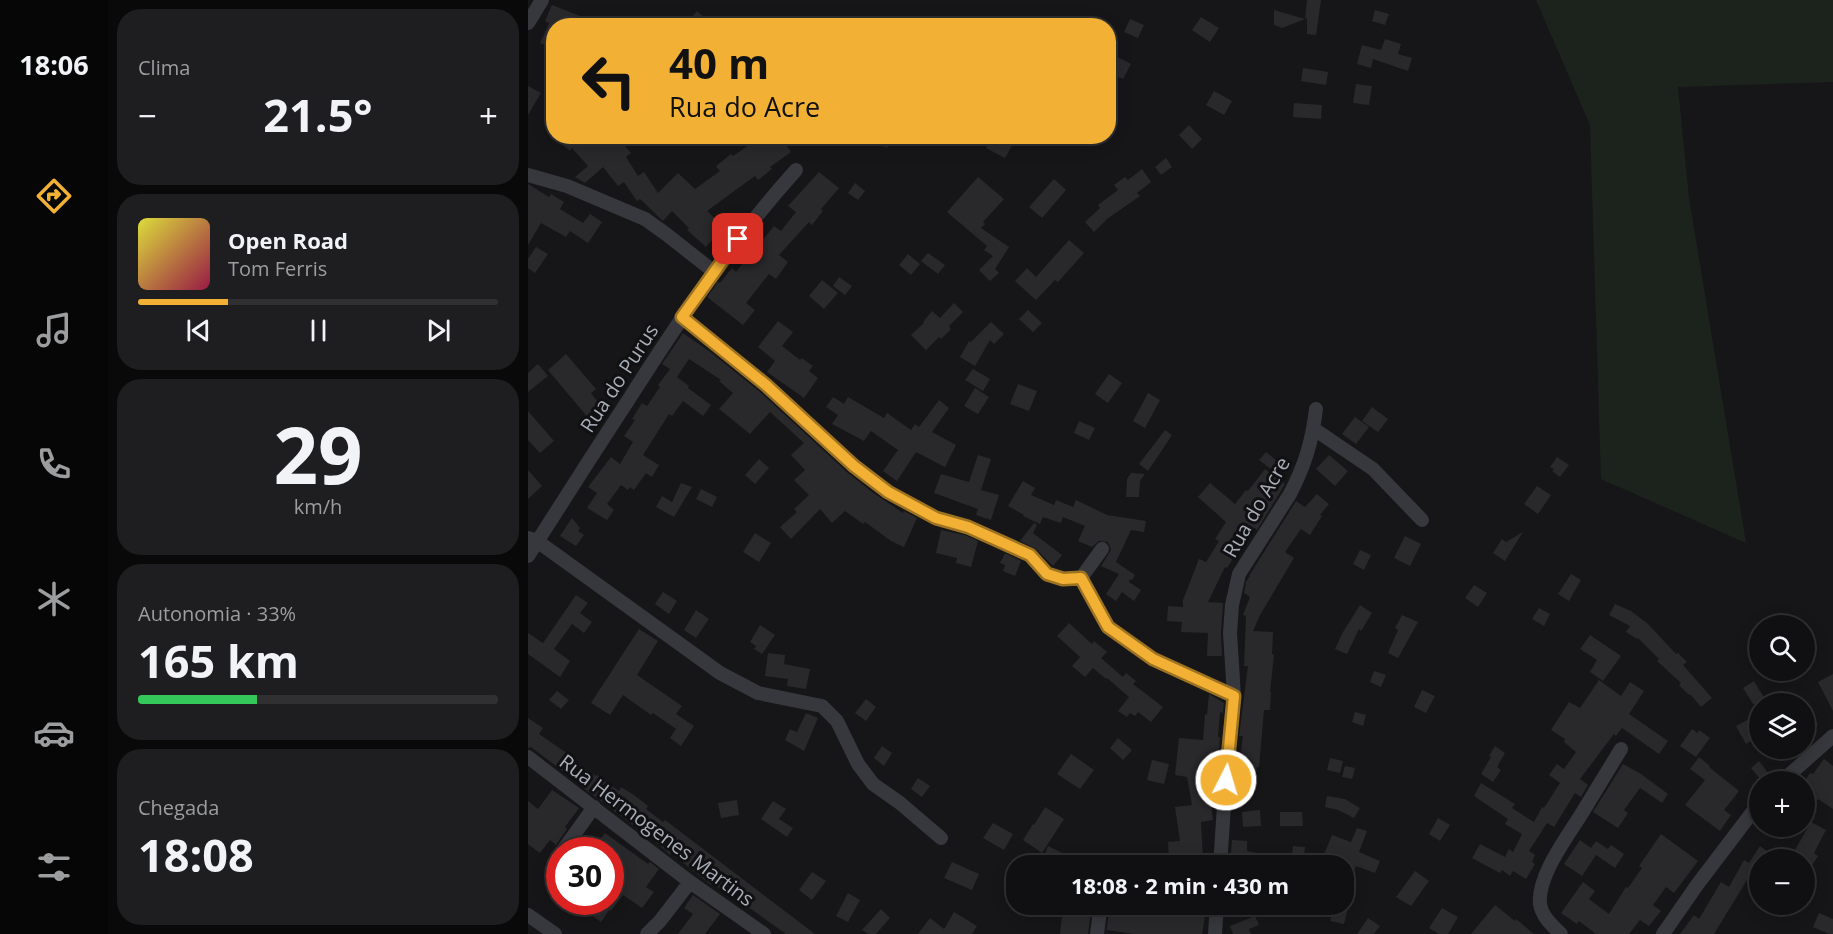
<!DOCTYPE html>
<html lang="pt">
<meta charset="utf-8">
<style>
:root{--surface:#101012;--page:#1e1e20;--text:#f1f3f6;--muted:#9c9d9f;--line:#303032;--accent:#f2b134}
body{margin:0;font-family:"Open Sans",sans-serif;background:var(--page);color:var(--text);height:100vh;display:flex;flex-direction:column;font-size:22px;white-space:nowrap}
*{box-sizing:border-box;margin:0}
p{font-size:20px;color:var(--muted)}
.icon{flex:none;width:33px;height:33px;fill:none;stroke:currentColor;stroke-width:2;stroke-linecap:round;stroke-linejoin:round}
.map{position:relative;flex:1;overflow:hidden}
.panel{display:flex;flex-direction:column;gap:9px;padding:9px;background:#09090a;width:420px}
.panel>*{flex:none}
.top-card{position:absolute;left:18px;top:18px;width:570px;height:126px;border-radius:24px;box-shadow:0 3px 15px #0003,0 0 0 2px var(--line);background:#f2b134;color:#111;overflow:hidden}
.fabs{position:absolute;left:1221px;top:615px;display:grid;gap:12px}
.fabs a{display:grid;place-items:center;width:66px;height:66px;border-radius:50%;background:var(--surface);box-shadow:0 3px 15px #0003,0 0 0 2px var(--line);font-size:30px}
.speed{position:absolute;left:18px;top:837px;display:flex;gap:12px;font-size:30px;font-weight:700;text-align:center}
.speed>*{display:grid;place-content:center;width:78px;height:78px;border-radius:50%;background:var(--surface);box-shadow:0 3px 15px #0003,0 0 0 2px var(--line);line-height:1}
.speed .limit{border:9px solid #d22;background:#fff;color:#111}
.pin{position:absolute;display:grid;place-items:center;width:51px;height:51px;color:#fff;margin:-26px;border-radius:12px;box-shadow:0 3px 9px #0006}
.me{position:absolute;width:66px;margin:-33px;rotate:5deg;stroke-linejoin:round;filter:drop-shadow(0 0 4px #0008)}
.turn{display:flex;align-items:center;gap:21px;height:126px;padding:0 24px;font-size:27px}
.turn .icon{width:78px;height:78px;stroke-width:2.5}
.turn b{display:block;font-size:42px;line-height:51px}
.big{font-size:45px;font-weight:700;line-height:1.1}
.panel .tile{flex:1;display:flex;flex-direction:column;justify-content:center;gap:9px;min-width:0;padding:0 21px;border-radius:24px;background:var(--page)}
.panel .dial{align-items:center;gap:0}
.dial b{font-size:78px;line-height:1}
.song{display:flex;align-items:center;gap:18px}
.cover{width:72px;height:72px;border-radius:9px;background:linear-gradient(135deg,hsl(60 70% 55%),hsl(340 70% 35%))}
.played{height:6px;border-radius:3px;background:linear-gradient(90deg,var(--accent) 25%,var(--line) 25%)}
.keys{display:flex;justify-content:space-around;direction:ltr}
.heat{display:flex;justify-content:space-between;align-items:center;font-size:33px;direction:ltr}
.charge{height:9px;border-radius:4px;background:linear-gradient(90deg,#34c759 33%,var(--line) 0)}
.trip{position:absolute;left:478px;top:855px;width:348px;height:60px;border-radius:24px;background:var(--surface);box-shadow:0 3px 15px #0003,0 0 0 2px var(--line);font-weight:700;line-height:60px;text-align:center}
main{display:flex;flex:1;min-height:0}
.dock{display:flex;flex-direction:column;width:108px;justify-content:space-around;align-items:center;background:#060607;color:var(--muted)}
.dock .icon{width:42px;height:42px}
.dock .on{color:var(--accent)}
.dock b{font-size:27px;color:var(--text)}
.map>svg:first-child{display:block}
.green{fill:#1c231d}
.building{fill:#29292c}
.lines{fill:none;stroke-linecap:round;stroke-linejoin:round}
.street{stroke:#37383d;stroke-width:14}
.route-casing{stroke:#9d7322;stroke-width:15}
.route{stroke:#f2b134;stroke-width:10}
.labels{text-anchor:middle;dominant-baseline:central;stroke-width:6;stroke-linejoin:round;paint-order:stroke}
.street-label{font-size:20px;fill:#a8adb8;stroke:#111113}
</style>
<main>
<nav class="dock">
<b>18:06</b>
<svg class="icon on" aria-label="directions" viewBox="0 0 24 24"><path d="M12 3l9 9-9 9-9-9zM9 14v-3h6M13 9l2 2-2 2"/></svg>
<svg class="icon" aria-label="music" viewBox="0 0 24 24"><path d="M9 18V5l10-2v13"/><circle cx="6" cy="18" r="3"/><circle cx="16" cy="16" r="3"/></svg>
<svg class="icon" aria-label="phone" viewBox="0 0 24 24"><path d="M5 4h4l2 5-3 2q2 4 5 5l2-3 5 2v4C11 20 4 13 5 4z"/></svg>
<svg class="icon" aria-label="climate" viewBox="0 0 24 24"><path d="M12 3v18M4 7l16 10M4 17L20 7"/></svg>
<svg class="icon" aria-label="car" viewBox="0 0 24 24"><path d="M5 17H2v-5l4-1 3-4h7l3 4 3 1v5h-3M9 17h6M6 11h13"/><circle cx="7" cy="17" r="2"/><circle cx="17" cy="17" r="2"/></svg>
<svg class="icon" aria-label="filters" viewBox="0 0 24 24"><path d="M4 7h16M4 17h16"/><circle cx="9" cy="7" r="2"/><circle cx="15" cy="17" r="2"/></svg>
</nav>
<section class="panel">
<div class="tile"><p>Clima</p>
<div class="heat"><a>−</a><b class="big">21.5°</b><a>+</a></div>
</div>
<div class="tile">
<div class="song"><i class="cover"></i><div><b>Open Road</b><p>Tom Ferris</p></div></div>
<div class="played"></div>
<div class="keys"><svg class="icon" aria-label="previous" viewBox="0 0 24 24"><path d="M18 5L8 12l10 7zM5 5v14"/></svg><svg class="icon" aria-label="pause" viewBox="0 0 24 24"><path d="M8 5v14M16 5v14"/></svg><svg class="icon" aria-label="next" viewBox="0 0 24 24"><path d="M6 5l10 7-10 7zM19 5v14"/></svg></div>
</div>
<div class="tile dial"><b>29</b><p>km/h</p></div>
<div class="tile"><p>Autonomia · 33%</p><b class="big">165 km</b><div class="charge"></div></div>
<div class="tile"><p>Chegada</p><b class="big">18:08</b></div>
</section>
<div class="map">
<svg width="1305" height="934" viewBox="0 0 1305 934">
<rect width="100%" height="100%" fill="#161618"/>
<path class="green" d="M1008 0H1305V82L1150 87 1161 198 1218 543 1073 479 1062 125Z"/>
<path class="building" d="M779 0H793L788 35 779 34V18L777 19Z
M24 5 75 25V26H26V49L12 43 21 23 17 21Z
M746 10 777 19 754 28 746 25Z
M847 10 861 14 857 25 844 21Z
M169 11 186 26H168L161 20Z
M673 17 691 28 682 42 664 30Z
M602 19 616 25 610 38 596 32Z
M857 39 873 44 870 54 884 58 880 71 845 59 843 68 829 64 834 45 853 50Z
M580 52 603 64 595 79 590 77 580 96Z
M775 68 800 72 798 85 773 81Z
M828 84 844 86 841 105 825 103Z
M0 86 13 93 0 115Z
M686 91 704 101 696 115 678 105Z
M766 103 794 105 793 119 765 117Z
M661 125 674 139 664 149 651 135Z
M24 136H76L85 146 92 140 103 153 98 157 110 176 116 172 130 193 150 173 167 189 192 171 188 166 203 154 205 156 234 136H252L263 152 242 167 244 169 230 180 227 176 179 211 196 227 178 247 159 230 161 228 144 211 135 221 112 199 109 201 96 182 90 186 75 167 57 183 47 177 60 166 44 148 42 151Z
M336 136H365L359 148Z
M464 136H476L486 142 477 158 458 148Z
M638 158 644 167 633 175 627 167Z
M614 169 623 182 609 193 612 196 579 219 566 232 557 222 572 208 570 205 590 190 586 185 597 177 600 180Z
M291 172 311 188 293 209 295 211 284 225 281 222 251 255 260 262 248 279 241 274 218 303 227 310 215 325 179 297 190 282 192 283 204 268 208 272 232 241 233 242 246 226 253 231 268 212 260 206Z
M450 177 476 199 455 222 457 224 453 228 481 247 467 269 471 273 462 281 451 270 465 256 456 250 459 246 419 212Z
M526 179 538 190 514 218 501 207Z
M327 183 337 191 330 200 320 193Z
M0 184 21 197 23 194 36 202 32 209 55 223 62 214 74 222 60 243 42 231 38 237 13 223 0 245Z
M541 240 556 253 530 282 527 280 508 300 487 281 499 268 508 277Z
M8 247 20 254 7 273 0 268V259Z
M400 253 417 265 410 274 393 261Z
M380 254 392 264 383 275 371 265Z
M311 277 324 286 317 295 305 286Z
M294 280 310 293 296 309 281 296Z
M426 303 435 312 421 326 423 329 413 339 411 337 398 350 383 335 396 323 395 322 404 311 412 318Z
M500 310 514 323 505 332 491 319Z
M250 321 265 332 254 346 272 360 274 358 285 366 281 371 290 378 276 398 239 372 247 361 230 347Z
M463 322 476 334 466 344 462 340 447 366 432 357 441 341 443 342Z
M155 333 185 354 232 392 320 473 344 492 375 513 376 511 389 518 376 547 363 541 337 522 335 524 317 511 304 523 292 509 263 539 252 527 269 512 266 509 281 495 266 480 277 470 263 455 276 443 242 412 222 434 191 409 205 393 191 381 193 380 161 359 149 377 161 386 160 388 183 405 175 416 155 401 144 416 141 414 115 455 131 465 124 477 118 473 106 490 102 487 100 490 93 485 79 504 86 510 79 520 59 508 69 493 60 487 83 457 92 464 105 442 96 436 107 420 104 419 114 403 119 406 132 387 130 385 142 369 134 364Z
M38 354 68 389 63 393 75 409 62 420 20 370Z
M10 364 20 376 0 392V373Z
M445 369 462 379 455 391 437 380Z
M581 374 594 383 580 403 567 394Z
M490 384 509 391 501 411 482 404Z
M447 388 461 397 450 414 436 406Z
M620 393 632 400 617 428 605 421Z
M305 397 316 404 320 397 356 418 359 413 383 430 387 424 391 427 411 400 421 408 404 432 428 445 417 467 388 452 369 481 355 471 370 450 343 431 336 441 304 424 310 415 298 407Z
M844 407 860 419 850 432 834 421Z
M0 411 26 441 12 453 0 440Z
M827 417 841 427 828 444 814 434Z
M551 421 567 428 561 440 546 433Z
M637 430 644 435 620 471 611 464Z
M738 452 749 461 743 469 731 460Z
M450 455 463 459 453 490 471 495 463 520 448 515 450 509 406 493 413 474 441 482Z
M801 455 820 471 807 486 788 469Z
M1029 457 1041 465 1032 477 1024 471 1026 469 1022 467Z
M231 459 241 468 227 484 217 475Z
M737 469 757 484 729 530 727 528 714 544 699 568 697 567 680 602 695 603 693 633 694 656H679L680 633 653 632 654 622 639 621 640 606 655 607V600L671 559 678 562 691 541 687 539 698 522 670 497 682 483 707 504 718 490 720 491Z
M0 470 14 486 0 499Z
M603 473 617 474 612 481 611 497H598L599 479Z
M495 481 507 488 503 495 526 505 528 500 545 507 548 500 579 515 618 521 616 532 603 530 588 562 607 575 604 580 602 579 601 582 613 590 606 601 594 592 588 601 578 594 591 574 573 566 583 550 580 542 571 541 564 547 550 541 557 526 535 517 533 523 515 517 512 524 495 516 496 515 480 506Z
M153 483 164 487 146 517 128 507 134 496 144 502Z
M1009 486 1023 495 1010 514 996 504Z
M173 489 189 497 184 507 168 499Z
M789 494 801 504 792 515 794 516 782 535 773 529 757 552 766 558 732 615 725 631 745 632 744 654 746 655 742 692H743L742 710H736L731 767H729L727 781H722L721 786 711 784 712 779H707L708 762V757L712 758 715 736H711L720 666H716L718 616 715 615 722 597 716 593 718 582 722 576H721L768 501 777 507Z
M44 518 52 528 50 531 56 535 48 546 32 536Z
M506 523 509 525 505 533 534 555 525 566 508 549 492 541Z
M413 530 437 535 450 541 443 567 428 563 429 558 408 553Z
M995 532 977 561 965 553 974 539 978 542Z
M227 533 243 543 231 562 215 552Z
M877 536 893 544 882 566 866 558Z
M832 550 843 555 836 570 825 564Z
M477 553 493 561 487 576 475 571 477 565 472 563Z
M1043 574 1053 580 1041 601 1030 594Z
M946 585 959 593 950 607 937 598Z
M135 592 149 601 141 614 127 604Z
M48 595 60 603 52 613 64 622 56 633 44 624 26 649 42 661 32 677 0 654V633L15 643Z
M1087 604 1103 611 1120 624 1148 654 1150 653 1159 662 1155 665 1184 698 1173 707 1162 694 1161 695 1151 685 1153 683 1129 661 1131 659 1110 638 1109 639 1098 632 1102 626 1081 615Z
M832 605 844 613 833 631 831 629 819 654 807 649 815 632Z
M1011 608 1022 614 1016 626 1004 619Z
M168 610 181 619 168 638 156 630Z
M874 615 890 622 870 658 860 653 870 630 867 628Z
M541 623 564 644 566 641 579 652 573 658 595 677 598 673 608 681 605 684 635 707 623 722 610 712 607 716 602 713 599 717 590 711 601 697 579 678 578 679 565 668 557 677 544 666 552 657 529 636Z
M232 625 247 635 234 654 226 649 228 646 222 642Z
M111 629 130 641 109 675 154 706 148 714 166 726 153 746 142 738 148 729 125 713 123 715 95 695 82 715 63 703Z
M1062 635 1093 656 1075 681 1062 672 1069 660 1052 649Z
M240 653 257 655 256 664 282 669 278 689 259 686 260 679 237 676Z
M846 671 858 675 853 687 842 682Z
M1305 674V711L1290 682Z
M1071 680 1093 696 1102 682 1116 691 1101 714 1140 741 1131 754 1094 728 1088 736 1086 734 1052 779 1060 785 1053 797 1047 793 1026 827 1019 823 1001 851 1007 855 1004 862 1007 864 998 879 985 871 982 876 974 870 972 873 944 858 952 844 977 857 981 849 985 852 994 834 977 824 980 819 946 796 953 783 987 804 984 808 1006 822 1014 807 1016 808 1032 783 1021 775 1029 764 1036 769 1048 752 1036 742 1037 739 1023 730 1041 702 1052 708Z
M1226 681 1240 704H1225L1215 688Z
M894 690 907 696 898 713 886 707Z
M29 691 41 700 33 709 21 700Z
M681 694 696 703 695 713 692 712 690 737H692L689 777H684L687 795 682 796 685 820 673 822 675 859 641 862 640 842 652 841 647 807 664 805 659 777 647 775 651 738 675 740 677 714 679 715Z
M338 699 348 707 338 721 327 713Z
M1276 706 1290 724 1276 735Z
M827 712 838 715 835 726 824 722Z
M278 713 290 718 276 751 257 740 262 729 269 732Z
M1232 713V736L1218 744 1208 726Z
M0 718 15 728 11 734 46 758 45 760 68 776 69 775 91 791 93 787 106 795 120 806 118 809 135 822 137 820 287 934H258L220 907 219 909 184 883 183 885 143 853 142 855 123 838 125 835 107 822 105 825 53 786 56 782 38 769 36 772 3 747 0 748Z
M1164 729 1170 733 1171 730 1182 738 1168 757 1152 746Z
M590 738 604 750 595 760 582 748Z
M354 746 364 753 356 766 346 758Z
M967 746 977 753 969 767 973 770 965 782 953 774 963 757 961 756Z
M543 754 566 770 552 789 529 774Z
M1171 757 1182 766 1181 767 1211 791 1196 810 1203 815 1192 831 1157 805 1177 780 1162 769Z
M802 758 815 761 812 773 799 770Z
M1296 759 1305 766V809L1290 799 1276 821V782L1282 773 1285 774Z
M624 760 641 764 636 784 619 780Z
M1231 761 1241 774 1233 780 1223 768Z
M1095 764 1113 774 1140 794 1134 803 1112 788 1096 810 1100 813 1090 828 1065 812Z
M817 766 827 768 824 779 814 777Z
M390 778 402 786 394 797 383 789Z
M24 790 51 808 37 827 39 829 28 845 22 840 12 853 0 844V801L10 809Z
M799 796 817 799 832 808 826 818 810 810 797 807Z
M209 800 211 815 193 818 190 803Z
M245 801 258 809 251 819 265 828 259 837 233 819Z
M517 807 536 819 514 853 495 840 505 824 506 825Z
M732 810 733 826 715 827 714 812Z
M752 812H774L775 826H752Z
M910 818 922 825 912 841 901 834Z
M1283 822 1298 830 1286 853 1290 856 1283 867 1276 863V860H1271L1264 855Z
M465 823 485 834 476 850 455 838Z
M829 828 839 831 831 852 852 861 847 873 828 866 824 876 816 873V866H810L811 863 795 857 804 835 823 842Z
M77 833 120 864 122 862 131 869 118 887 126 892 114 908 95 895 82 912V909L73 922 45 902H82V850H46L54 839 65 848Z
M1133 834 1170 861 1146 893 1138 887 1125 905 1133 911 1121 926 1112 920 1101 934H1068L1051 921 1049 924 1033 913 1055 882 1067 891 1061 899 1081 914 1098 887 1100 888 1114 868 1111 866Z
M704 840 719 841V851L728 853V866H702Z
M1052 840 1063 848 1068 841 1080 849 1083 845 1096 854 1087 868 1068 855 1054 876 1036 864Z
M520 846 536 854 531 864 516 857Z
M765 846 777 847 775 865 763 863Z
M1232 846 1252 860H1232V887L1219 880 1186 934H1152L1166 915 1171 919 1193 882 1201 887 1216 860 1221 863Z
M424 862 451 874 444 890 416 878Z
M887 871 901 881 883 906 868 897Z
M284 872 298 881 284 900 271 890Z
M320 893 332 900 320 922 308 916Z
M165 895 192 914 177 934H150L165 914 156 908Z
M578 904H679L674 934H606L579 930 578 934 581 912Z
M806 904H821L816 924 802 921Z
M967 905 987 921 988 919 1006 934H943Z
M535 907 563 911 560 934H532Z
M914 908 930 917 920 934H911L901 928Z
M353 909 362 918 348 934H341L334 930Z
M426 912 449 926 444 934H390L402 918 416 929Z
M1291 913 1305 919V934H1301L1285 927Z
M727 916 731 925 721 929 723 934H705L702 926Z
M840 918 852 926 846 934H829Z"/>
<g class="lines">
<path class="street" d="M0 23 14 0
M0 175 39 186 117 219 138 234 185 271
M154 317 238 385 326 466 360 492 408 518 440 527 502 555 519 574 535 579 553 578
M786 429 845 469 894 520
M0 538 9 541 192 673 230 693 294 706 309 721 330 764 345 784 372 803 413 838
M574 549 553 578 580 627 625 659 706 696
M0 556C33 504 67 451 101 399 152 319 204 241 268 170
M0 757 162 882 236 934
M1253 782 1305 736
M35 850 66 807
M692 866 699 761 706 696 702 633 704 605 711 574 762 494C777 465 784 442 788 409
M0 915 27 934
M119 934 132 921 162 882
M569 934 572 911
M687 934 689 904
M1033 934C1025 926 1014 917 1012 904 1009 876 1040 836 1054 813 1067 792 1080 770 1093 749
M1135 934 1169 885 1232 802"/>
</g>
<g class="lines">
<g class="route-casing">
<path id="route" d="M210 239 154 317 238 385 326 466 360 492 408 518 440 527 502 555 519 574 535 579 553 578 580 627 625 659 706 696 698 780"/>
</g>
<use href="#route" class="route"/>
</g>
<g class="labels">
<g class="street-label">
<text transform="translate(91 378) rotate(-57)">Rua do Purus</text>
<text transform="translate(728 507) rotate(-60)">Rua do Acre</text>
<text transform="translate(129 830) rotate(37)">Rua Hermogenes Martins</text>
</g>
</g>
</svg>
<div class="fabs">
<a><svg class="icon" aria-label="search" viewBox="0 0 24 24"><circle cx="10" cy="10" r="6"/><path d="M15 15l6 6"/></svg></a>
<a><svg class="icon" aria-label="layers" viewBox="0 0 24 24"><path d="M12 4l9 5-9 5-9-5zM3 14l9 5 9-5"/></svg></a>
<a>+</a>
<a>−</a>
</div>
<div class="speed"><div class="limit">30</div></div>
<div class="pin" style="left:210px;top:239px;background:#d93025"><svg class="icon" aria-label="arrive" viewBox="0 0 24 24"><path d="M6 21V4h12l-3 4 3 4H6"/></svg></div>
<svg class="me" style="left:698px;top:780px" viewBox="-20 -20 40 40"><circle r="17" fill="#f2b134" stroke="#fff" stroke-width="3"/><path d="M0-11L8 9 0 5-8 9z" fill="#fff"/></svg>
<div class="trip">18:08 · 2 min · 430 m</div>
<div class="top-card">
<div class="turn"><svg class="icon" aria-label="left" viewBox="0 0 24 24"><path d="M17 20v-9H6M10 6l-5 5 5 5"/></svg><div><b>40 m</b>Rua do Acre</div></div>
</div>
</div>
</main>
